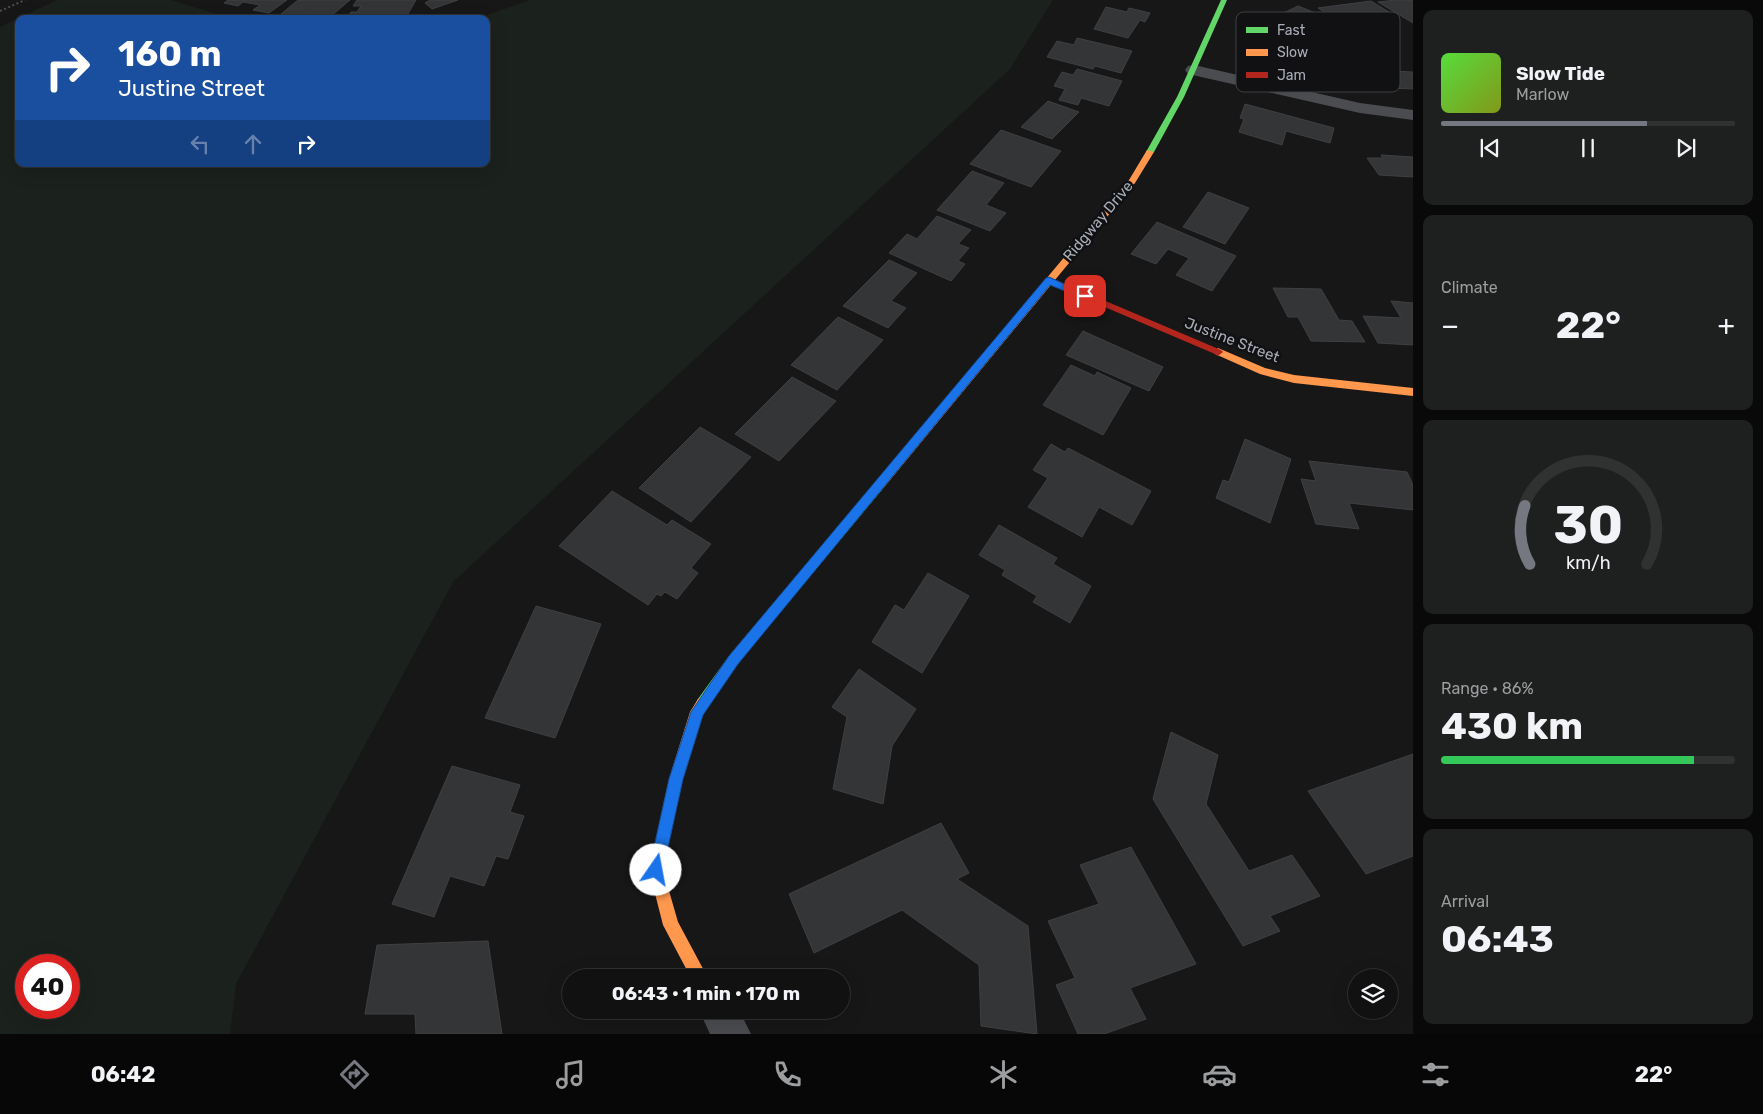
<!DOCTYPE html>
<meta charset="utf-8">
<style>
:root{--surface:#111;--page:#1e1f1f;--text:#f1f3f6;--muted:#9c9d9f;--line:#303131;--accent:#757880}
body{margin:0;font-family:Rubik,sans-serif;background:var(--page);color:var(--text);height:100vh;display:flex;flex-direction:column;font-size:19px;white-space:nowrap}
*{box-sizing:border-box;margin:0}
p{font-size:16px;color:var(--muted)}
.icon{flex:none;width:28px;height:28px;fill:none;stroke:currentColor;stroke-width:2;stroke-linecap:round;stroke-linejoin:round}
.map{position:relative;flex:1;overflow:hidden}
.panel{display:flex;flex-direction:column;gap:10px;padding:10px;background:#090909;width:350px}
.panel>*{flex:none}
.guide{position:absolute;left:15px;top:15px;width:475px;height:152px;border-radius:10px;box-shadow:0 5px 20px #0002,0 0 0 1px var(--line);background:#1a4fa0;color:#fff;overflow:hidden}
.controls{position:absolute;left:1348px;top:969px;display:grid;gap:10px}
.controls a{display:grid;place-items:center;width:50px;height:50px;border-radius:50%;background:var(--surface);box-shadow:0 5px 20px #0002,0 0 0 1px var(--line);font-size:25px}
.speed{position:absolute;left:15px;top:954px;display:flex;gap:10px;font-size:25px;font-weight:700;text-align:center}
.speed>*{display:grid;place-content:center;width:65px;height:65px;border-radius:50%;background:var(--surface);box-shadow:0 5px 20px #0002,0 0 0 1px var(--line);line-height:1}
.speed .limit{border:8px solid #d22;background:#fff;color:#111}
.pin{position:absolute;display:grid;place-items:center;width:42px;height:42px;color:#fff;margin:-21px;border-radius:10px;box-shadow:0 2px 8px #0006}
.me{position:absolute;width:55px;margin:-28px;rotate:12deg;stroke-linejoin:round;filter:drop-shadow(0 0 4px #0008)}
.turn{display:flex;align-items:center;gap:18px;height:105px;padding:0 20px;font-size:22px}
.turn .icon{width:65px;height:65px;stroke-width:2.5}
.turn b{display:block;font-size:35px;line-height:42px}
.lanes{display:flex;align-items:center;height:48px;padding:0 20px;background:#0003;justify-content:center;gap:25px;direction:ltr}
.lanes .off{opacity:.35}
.big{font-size:38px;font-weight:700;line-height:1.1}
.panel .widget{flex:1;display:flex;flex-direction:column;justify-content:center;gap:8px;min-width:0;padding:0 18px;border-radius:10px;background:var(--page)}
.panel .dial{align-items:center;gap:0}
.dial svg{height:130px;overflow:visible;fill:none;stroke:var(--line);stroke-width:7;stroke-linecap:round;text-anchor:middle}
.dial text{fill:var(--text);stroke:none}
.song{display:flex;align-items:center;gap:15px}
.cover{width:60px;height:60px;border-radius:8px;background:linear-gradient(135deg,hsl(110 70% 55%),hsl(70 70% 35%))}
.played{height:5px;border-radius:2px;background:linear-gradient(90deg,var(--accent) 70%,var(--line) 70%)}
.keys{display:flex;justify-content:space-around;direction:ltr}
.heat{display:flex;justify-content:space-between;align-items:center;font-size:28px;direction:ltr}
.charge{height:8px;border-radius:4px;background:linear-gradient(90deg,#34c759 86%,var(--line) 0)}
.trip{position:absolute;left:562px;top:969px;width:288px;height:50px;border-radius:25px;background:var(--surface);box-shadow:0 5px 20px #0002,0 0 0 1px var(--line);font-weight:700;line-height:50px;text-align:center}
.tabs{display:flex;height:80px;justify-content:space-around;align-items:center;background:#070707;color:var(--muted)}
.tabs .icon{width:35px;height:35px}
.tabs .current{color:var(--accent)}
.tabs b{font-size:22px;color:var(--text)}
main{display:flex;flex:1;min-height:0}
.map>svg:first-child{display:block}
.green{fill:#1b211c;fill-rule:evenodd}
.building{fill:#343537;stroke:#3f4043}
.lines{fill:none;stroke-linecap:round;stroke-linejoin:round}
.path{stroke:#4d4e52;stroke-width:2;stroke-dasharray:2 2.5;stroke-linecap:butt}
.street{fill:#4b4c50;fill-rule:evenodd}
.fast{fill:#63d668;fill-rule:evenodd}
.slow{fill:#ff974d;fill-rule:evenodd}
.jam{fill:#b3261e;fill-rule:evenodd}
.route{fill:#1a73e8;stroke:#114b97}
.labels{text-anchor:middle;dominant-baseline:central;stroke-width:5;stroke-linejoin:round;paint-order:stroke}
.street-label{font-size:15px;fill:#a8adb8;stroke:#111113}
.key{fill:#111113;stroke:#3e4045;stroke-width:1}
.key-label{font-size:14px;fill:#a8adb8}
</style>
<main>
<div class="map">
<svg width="1413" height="1034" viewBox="0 0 1413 1034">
<rect width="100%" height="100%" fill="#171717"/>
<path class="green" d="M57 0H171L233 19H19V164H486V19H476L530 0H1053L1010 69 453 582 236 984 230 1034H0V27ZM26 965H69V1008H26Z"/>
<path class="building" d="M228 0H287L269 13 253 10 260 5 243 2 238 6 224 3Z
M298 0H350L330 17 309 14 303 19H275Z
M357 0H416L405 19H346L351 12H357L361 6H353Z
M430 0H458L432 9 425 3Z
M1396 0H1413V23L1378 2Z
M1371 1 1389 12 1335 19 1318 8Z
M1298 6 1318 14 1312 17 1337 28 1325 35 1310 29 1288 41 1253 28Z
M1106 7 1127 12 1129 8 1150 13 1145 22 1140 20 1128 38 1094 29Z
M1077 38 1132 51 1121 73 1095 66 1093 69 1047 57 1057 41 1074 45Z
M1077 69 1122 81 1109 106 1081 98 1078 105 1059 100 1065 89 1054 86 1062 72 1073 75Z
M1367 70 1413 72V89L1370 87 1361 75H1371Z
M1048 101 1079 112 1052 139 1021 127Z
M1245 104 1334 128 1330 143 1286 131 1282 145 1239 132 1244 119 1240 118Z
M1001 130 1061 151 1031 187 970 164Z
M1381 155 1413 157V177L1379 175 1367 158H1383Z
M972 171 1004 183 986 205 1006 213 990 231 937 210Z
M1208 192 1249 208 1225 244 1183 227Z
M937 216 971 230 958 244 969 248 958 261 965 264 951 281 889 253 907 234 917 239Z
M1157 222 1236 256 1212 291 1176 275 1189 258 1168 249 1156 264 1131 254Z
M889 260 917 273 891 301 906 308 888 328 843 306Z
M1273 288 1321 289 1339 320 1352 321 1365 342 1311 341 1298 317H1288Z
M1391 301 1413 303V345L1378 343 1363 316 1401 318Z
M838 317 883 340 837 390 791 365Z
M1083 331 1163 367 1149 391 1066 355Z
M1071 365 1095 376 1097 372 1131 388 1103 435 1043 405Z
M792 377 836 401 779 461 735 434Z
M700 427 751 457 691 522 639 488Z
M1245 439 1291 459 1270 523 1216 498 1223 480 1229 482Z
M1051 444 1065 452 1068 448 1151 491 1132 525 1099 507 1082 537 1028 507 1048 478 1033 470Z
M1309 461 1407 472 1413 485V510L1349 503 1359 529 1316 524 1301 479 1316 481Z
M612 491 667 525 672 520 711 544 691 568 698 573 677 599 665 592 661 596 657 594 648 605 559 546Z
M999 525 1057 558 1053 564 1091 586 1070 623 1033 602 1037 596 1002 575 1005 570 979 555Z
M928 573 969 596 922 673 872 642 895 605 904 610Z
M536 606 601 624 555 738 485 718Z
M859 669 916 709 892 746 883 804 833 789 847 717 832 707Z
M1171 732 1218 755 1206 804 1249 871 1292 855 1320 896 1270 916 1280 931 1243 946 1153 799Z
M1413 754V856L1366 874 1308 791Z
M452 766 520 785 510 812 524 816 508 859 496 856 484 886 450 876 434 917 392 904Z
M941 823 969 873 957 879 1028 926 1037 1034 981 1026 979 965 902 910 814 953 789 894Z
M1131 847 1196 964 1130 988 1146 1019 1104 1034H1078L1056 985 1075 978 1048 921 1099 904 1080 865Z
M488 941 502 1034H416L415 1014H365L377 945Z"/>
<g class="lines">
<path class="path" d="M0 11 25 0"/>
<path class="street" d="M1194 65 1360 103 1413 110V120L1360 113 1188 74 1185 70 1188 66Z
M699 1010H739L751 1034H710Z"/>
<path class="fast" d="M1221 0H1227L1184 97 1154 152 1147 154 1146 152 1177 97Z
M877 484 881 485 882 488 881 491 737 664 708 707 703 709 698 707 696 703 698 699 729 656 873 485Z"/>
<path class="slow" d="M1147 150 1154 152 1135 183 881 491H873L872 488 873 485 1129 180Z
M1218 348 1265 368 1294 375 1413 388V396L1294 383 1260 374 1215 354 1213 352Z
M703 697 708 699 710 703 703 715 683 779 663 870 678 922 708 978H691L663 925 649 870 669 779 690 712 698 699Z"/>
<path class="jam" d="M1049 277 1221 350 1223 352 1218 356 1215 354 1046 282 1044 280Z"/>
</g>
<path class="route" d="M1049 277 1090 296 1085 299 1082 298 1050 285 738 664 703 715 683 779 663 870 661 875 656 878 651 875 649 870 669 779 691 712 729 656 1046 278Z"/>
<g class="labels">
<g class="street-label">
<text transform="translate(1098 221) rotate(-50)">Ridgway Drive</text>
<text transform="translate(1232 340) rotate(21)">Justine Street</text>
</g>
</g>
<rect x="1236" y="12" width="164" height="80" rx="8" class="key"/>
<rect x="1246" y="27" width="22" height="6" fill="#63d668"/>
<rect x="1246" y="49" width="22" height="7" fill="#ff974d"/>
<rect x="1246" y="72" width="22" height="6" fill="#b3261e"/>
<g class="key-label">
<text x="1277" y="35">Fast</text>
<text x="1277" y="57">Slow</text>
<text x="1277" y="80">Jam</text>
</g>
</svg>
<div class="controls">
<a><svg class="icon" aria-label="layers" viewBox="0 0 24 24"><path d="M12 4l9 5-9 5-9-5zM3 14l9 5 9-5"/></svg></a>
</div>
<div class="speed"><div class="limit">40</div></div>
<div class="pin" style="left:1085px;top:296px;background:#d93025"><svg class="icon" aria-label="arrive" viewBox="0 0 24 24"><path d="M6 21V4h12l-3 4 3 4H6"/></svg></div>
<svg class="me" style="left:656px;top:870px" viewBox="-20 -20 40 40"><circle r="19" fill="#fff"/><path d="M0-13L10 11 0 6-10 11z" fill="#1a73e8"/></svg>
<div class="trip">06:43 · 1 min · 170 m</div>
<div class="guide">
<div class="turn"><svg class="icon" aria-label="right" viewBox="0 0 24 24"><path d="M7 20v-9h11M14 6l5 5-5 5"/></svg><div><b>160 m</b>Justine Street</div></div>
<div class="lanes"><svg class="icon off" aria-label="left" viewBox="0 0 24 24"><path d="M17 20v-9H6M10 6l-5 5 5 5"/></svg><svg class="icon off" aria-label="ahead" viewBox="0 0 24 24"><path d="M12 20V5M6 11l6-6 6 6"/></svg><svg class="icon" aria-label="right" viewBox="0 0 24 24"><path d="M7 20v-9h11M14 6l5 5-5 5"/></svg></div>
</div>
</div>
<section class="panel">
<div class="widget">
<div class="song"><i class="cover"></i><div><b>Slow Tide</b><p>Marlow</p></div></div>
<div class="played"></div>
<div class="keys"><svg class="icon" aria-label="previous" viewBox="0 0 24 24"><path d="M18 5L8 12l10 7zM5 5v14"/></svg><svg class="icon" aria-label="pause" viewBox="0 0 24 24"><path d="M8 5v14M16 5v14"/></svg><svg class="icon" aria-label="next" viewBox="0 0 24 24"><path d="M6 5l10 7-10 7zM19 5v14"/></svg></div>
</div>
<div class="widget"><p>Climate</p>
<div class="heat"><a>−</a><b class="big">22°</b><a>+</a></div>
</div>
<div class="widget dial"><svg viewBox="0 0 100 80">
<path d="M14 69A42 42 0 1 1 86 69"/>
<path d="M14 69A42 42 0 0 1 11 33" stroke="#757880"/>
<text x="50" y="56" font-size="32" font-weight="700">30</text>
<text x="50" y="72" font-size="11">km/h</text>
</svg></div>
<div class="widget"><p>Range · 86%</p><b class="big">430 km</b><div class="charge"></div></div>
<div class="widget"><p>Arrival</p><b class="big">06:43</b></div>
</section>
</main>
<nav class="tabs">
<b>06:42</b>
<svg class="icon current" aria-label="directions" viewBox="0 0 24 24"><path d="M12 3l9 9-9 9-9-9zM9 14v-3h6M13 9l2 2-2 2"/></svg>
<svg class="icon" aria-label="music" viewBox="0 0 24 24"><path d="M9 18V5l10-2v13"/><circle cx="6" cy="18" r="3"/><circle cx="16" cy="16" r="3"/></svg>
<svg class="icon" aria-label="phone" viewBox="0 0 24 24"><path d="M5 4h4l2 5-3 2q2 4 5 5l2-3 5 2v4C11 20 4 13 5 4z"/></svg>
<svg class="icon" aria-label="climate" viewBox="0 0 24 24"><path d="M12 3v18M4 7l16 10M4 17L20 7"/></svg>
<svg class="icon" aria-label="car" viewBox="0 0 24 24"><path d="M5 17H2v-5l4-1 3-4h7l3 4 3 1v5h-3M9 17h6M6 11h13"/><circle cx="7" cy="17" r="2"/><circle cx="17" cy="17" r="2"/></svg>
<svg class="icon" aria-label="filters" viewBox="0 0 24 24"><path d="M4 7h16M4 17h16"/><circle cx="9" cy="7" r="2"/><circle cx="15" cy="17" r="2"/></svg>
<b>22°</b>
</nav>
